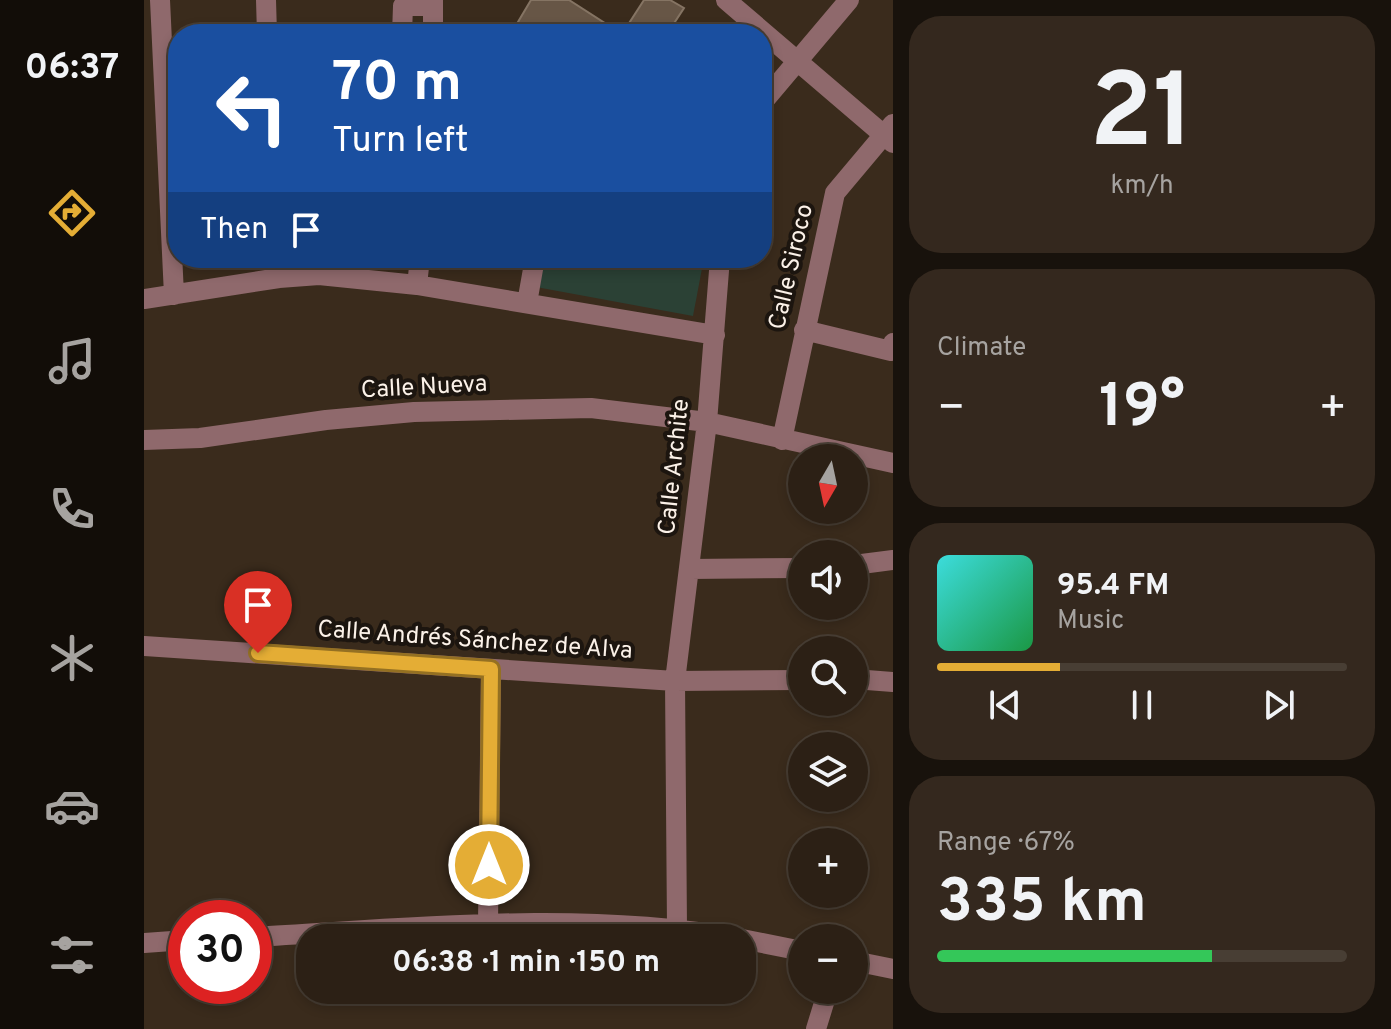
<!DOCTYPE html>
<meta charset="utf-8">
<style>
:root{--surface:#2c2015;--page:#34281e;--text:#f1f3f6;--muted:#a6a3a0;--line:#483e34;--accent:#e4ad35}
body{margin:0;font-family:Overpass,sans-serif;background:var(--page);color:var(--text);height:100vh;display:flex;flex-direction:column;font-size:30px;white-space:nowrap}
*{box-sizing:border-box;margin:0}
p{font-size:26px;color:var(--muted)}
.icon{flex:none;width:44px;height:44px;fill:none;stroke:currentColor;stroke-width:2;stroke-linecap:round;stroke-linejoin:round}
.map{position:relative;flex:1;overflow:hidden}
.side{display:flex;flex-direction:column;gap:16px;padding:16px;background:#18120c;width:498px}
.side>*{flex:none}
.guide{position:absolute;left:24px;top:24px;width:604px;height:244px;border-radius:32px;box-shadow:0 4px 12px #0003,0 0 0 2px var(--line);background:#1a4fa0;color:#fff;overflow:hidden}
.needle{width:52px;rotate:189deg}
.controls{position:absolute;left:644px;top:444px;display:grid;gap:16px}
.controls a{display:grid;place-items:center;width:80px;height:80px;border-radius:50%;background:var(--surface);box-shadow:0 4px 12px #0003,0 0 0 2px var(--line);font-size:40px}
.speed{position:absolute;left:24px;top:900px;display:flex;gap:16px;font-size:40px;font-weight:700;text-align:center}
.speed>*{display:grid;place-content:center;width:104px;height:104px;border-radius:50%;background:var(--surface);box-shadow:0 4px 12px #0003,0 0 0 2px var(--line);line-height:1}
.speed .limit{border:12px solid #d22;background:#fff;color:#111}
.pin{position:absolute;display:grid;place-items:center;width:68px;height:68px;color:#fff;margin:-82px -34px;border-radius:50% 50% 50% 0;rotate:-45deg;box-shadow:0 0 8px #0007}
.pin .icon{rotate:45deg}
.me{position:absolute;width:88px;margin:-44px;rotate:0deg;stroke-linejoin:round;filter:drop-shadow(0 0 6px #0008)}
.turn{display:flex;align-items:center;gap:28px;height:168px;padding:0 32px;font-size:36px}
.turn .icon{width:104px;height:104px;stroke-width:2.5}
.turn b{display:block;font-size:56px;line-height:68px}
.then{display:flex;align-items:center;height:76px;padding:0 32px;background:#0003;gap:16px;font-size:30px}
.big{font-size:60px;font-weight:700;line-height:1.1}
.side .widget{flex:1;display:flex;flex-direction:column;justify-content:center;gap:12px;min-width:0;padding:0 28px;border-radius:32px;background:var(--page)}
.side .dial{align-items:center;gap:0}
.dial b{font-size:104px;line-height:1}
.song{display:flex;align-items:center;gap:24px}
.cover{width:96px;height:96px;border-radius:12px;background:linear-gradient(135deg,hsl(180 70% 55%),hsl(140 70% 35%))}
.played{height:8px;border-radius:4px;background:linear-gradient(90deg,var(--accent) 30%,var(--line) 30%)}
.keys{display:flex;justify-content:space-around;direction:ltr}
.heat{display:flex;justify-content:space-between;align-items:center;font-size:44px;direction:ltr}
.charge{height:12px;border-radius:6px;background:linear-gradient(90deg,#34c759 67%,var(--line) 0)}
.trip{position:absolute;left:152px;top:924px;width:460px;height:80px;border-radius:32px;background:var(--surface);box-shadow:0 4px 12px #0003,0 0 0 2px var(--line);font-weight:700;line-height:80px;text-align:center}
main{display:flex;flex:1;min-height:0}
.menu{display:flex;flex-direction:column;width:144px;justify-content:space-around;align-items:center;background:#120d08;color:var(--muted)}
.menu .icon{width:56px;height:56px}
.menu .selected{color:var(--accent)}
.menu b{font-size:36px;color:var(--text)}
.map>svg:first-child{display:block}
.green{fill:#2b4135}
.building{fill:#675646;stroke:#857463;stroke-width:2}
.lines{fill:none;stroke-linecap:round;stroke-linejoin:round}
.minor{stroke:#8f696c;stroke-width:20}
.route-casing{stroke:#947022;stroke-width:20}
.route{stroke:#e4ad35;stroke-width:14}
.labels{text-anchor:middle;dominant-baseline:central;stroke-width:8;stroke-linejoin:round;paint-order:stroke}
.street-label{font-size:24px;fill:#fbf1e8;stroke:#1c150f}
</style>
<main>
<nav class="menu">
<b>06:37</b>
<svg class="icon selected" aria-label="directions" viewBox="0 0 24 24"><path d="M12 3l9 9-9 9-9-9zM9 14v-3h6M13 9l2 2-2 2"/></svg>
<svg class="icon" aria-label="music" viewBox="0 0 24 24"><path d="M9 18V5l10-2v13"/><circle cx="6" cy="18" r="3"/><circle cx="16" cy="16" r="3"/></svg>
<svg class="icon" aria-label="phone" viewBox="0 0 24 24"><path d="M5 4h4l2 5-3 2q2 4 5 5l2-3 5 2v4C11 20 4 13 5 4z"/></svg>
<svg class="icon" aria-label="climate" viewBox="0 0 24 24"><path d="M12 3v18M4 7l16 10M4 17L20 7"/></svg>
<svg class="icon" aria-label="car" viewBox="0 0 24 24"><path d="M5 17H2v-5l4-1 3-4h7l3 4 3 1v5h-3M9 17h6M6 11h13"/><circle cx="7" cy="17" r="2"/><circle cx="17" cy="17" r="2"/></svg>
<svg class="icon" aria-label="filters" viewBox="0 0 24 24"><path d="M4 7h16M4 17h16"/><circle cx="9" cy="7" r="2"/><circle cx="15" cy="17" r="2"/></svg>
</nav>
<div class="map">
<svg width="749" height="1029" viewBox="0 0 749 1029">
<rect width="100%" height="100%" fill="#3a2b1c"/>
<path class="green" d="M398 258H560L549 316 392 287Z"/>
<path class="building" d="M387 0H425L478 34 500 0H526L540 8 523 34H393L374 22Z"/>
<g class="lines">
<path class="minor" d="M16 0 30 295
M122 0 123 34
M582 0 749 143
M258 34 259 6H289
M289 34V0
M618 103 705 0
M273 285 276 258
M0 299 135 278 175 275 273 285 571 335
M383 303 391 258
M660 330 747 351 749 343
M0 440 56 438 182 420 270 412 447 408 563 422 749 463
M638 440 691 193 749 124
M710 565 749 560
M546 569 658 568
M0 646 531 681 658 680
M710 679 749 682
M344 924 347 669
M533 928 531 681 563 422 576 258
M110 937C269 928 436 910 593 938
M598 939 658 951
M0 943 42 940
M710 961 749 969
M672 1029 684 990"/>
</g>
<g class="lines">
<g class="route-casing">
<path id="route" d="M114 653 347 669 345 865"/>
</g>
<use href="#route" class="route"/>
</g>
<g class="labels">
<g class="street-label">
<text transform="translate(648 267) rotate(-77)">Calle Siroco</text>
<text transform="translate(280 388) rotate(-3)">Calle Nueva</text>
<text transform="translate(531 467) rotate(-84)">Calle Archite</text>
<text transform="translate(331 641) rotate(4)">Calle Andrés Sánchez de Alva</text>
</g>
</g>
</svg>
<div class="controls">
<a><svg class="needle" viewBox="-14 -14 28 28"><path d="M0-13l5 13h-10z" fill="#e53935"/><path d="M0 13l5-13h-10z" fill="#a6a3a0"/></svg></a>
<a><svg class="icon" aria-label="sound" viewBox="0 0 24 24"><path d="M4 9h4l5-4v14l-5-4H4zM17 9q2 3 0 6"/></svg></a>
<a><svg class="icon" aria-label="search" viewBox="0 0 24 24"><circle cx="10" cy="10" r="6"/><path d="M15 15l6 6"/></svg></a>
<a><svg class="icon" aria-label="layers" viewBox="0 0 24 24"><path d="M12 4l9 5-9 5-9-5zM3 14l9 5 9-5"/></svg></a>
<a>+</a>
<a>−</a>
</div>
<div class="speed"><div class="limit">30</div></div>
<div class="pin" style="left:114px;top:653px;background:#d93025"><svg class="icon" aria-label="arrive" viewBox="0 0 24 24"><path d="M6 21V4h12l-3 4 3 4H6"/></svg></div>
<svg class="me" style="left:345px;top:865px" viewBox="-20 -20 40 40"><circle r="17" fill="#e4ad35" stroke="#fff" stroke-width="3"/><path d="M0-11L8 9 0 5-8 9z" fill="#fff"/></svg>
<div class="trip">06:38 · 1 min · 150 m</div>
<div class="guide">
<div class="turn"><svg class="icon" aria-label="left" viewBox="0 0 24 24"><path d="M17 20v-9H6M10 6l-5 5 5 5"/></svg><div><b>70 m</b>Turn left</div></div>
<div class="then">Then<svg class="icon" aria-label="arrive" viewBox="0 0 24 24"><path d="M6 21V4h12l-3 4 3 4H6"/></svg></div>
</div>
</div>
<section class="side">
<div class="widget dial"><b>21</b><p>km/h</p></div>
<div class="widget"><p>Climate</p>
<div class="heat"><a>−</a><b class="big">19°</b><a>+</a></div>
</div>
<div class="widget">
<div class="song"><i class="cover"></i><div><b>95.4 FM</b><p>Music</p></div></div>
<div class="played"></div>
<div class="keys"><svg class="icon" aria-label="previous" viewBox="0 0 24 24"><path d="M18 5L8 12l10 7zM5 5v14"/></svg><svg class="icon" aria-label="pause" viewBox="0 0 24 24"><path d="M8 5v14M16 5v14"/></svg><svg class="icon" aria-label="next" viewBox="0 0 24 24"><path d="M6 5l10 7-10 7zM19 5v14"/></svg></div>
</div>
<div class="widget"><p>Range · 67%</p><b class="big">335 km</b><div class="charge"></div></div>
</section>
</main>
